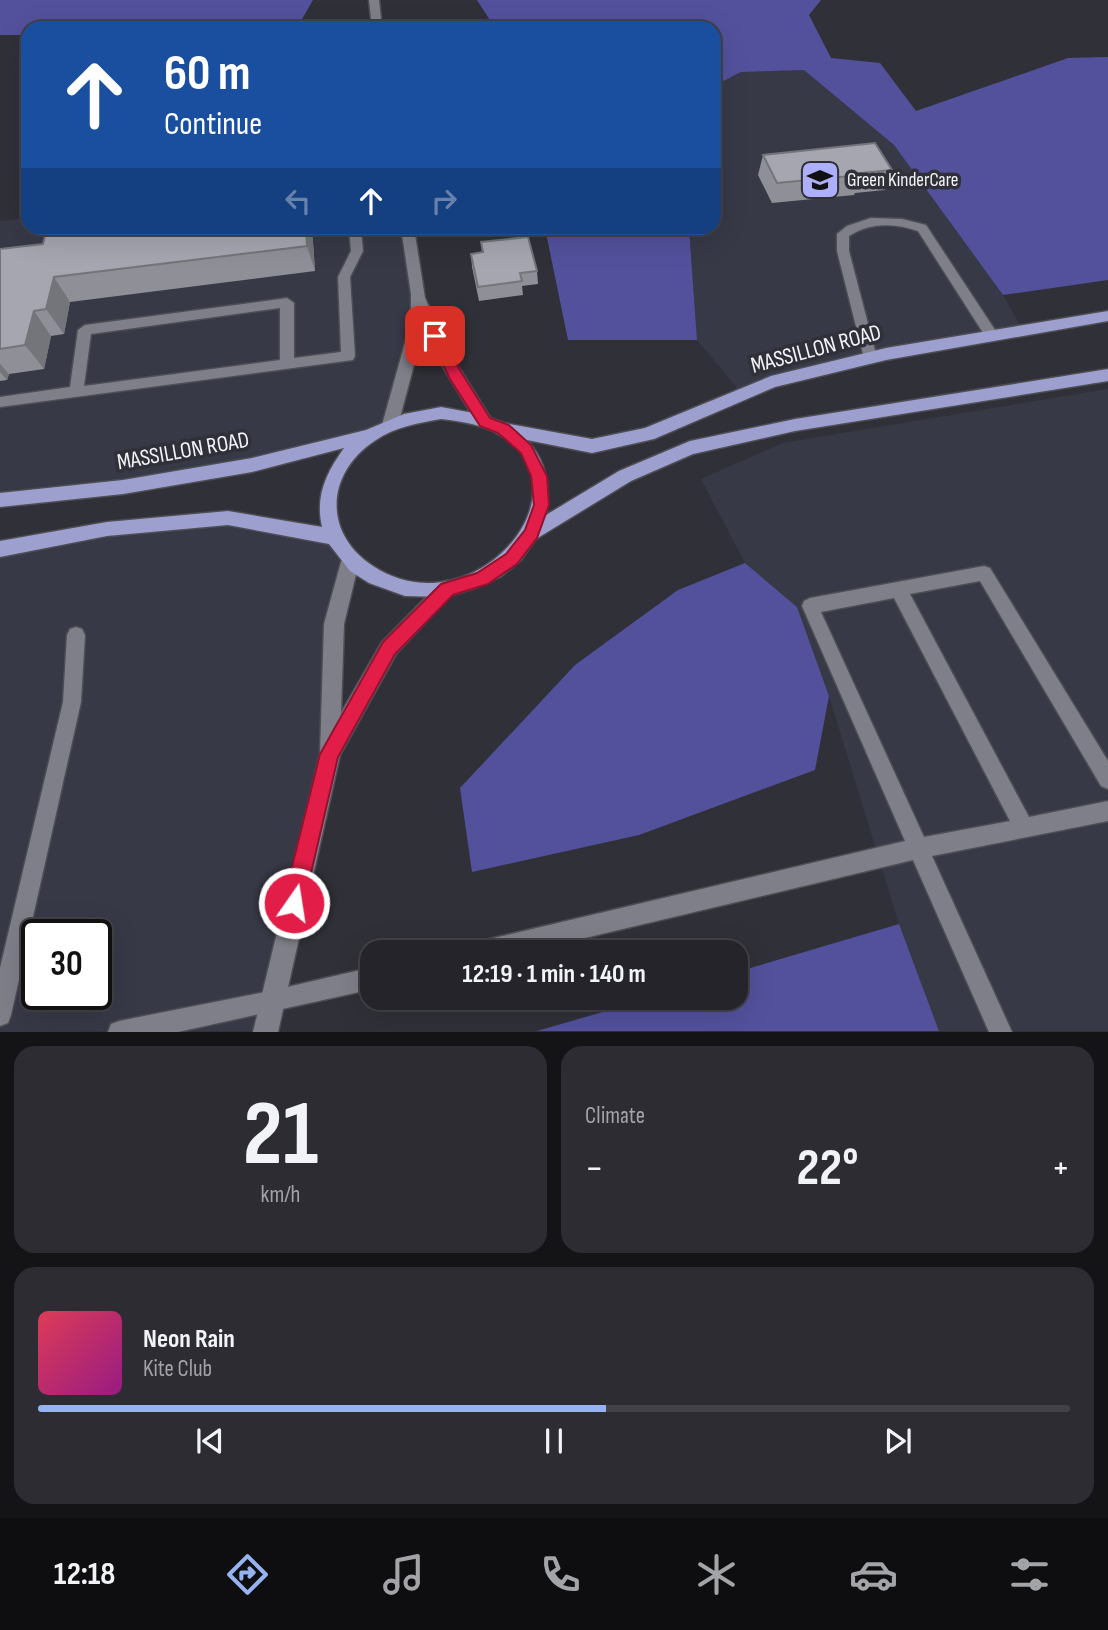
<!DOCTYPE html>
<meta charset="utf-8">
<style>
:root{--surface:#24242a;--page:#2c2c32;--text:#f1f3f6;--muted:#a3a4a8;--line:#414147;--accent:#95b2f1}
body{margin:0;font-family:"Sofia Sans Condensed",sans-serif;background:var(--page);color:var(--text);height:100vh;display:flex;flex-direction:column;font-size:26px;white-space:nowrap}
*{box-sizing:border-box;margin:0}
p{font-size:23px;color:var(--muted)}
.icon{flex:none;width:38px;height:38px;fill:none;stroke:currentColor;stroke-width:2;stroke-linecap:round;stroke-linejoin:round}
.map{position:relative;height:1032px;overflow:hidden}
.panel{display:flex;flex-direction:column;gap:14px;padding:14px;background:#141417;flex:1}
.panel>*{flex:none}
.banner{position:absolute;left:21px;top:21px;width:700px;height:214px;border-radius:21px;box-shadow:0 7px 28px #0002,0 0 0 2px var(--line);background:#1a4fa0;color:#fff;overflow:hidden}
.speed{position:absolute;left:21px;top:919px;display:flex;gap:14px;font-size:35px;font-weight:700;text-align:center}
.speed>*{display:grid;place-content:center;width:91px;height:91px;border-radius:50%;background:var(--surface);box-shadow:0 7px 28px #0002,0 0 0 2px var(--line);line-height:1}
.speed .limit{border:4px solid #111;border-radius:10px;background:#fff;color:#111}
.pin{position:absolute;display:grid;place-items:center;width:60px;height:60px;color:#fff;margin:-30px;border-radius:14px;box-shadow:0 4px 10px #0006}
.me{position:absolute;width:77px;margin:-38px;rotate:13deg;stroke-linejoin:round;filter:drop-shadow(0 0 5px #0008)}
.turn{display:flex;align-items:center;gap:24px;height:147px;padding:0 28px;font-size:32px}
.turn .icon{width:91px;height:91px;stroke-width:2.5}
.turn b{display:block;font-size:49px;line-height:60px}
.lanes{display:flex;align-items:center;height:66px;padding:0 28px;background:#0003;justify-content:center;gap:35px;direction:ltr}
.lanes .off{opacity:.35}
.big{font-size:52px;font-weight:700;line-height:1.1}
.panel .card{flex:1;display:flex;flex-direction:column;justify-content:center;gap:10px;min-width:0;padding:0 24px;border-radius:21px;background:var(--page)}
.panel .dial{align-items:center;gap:0}
.dial b{font-size:91px;line-height:1}
.song{display:flex;align-items:center;gap:21px}
.cover{width:84px;height:84px;border-radius:10px;background:linear-gradient(135deg,hsl(350 70% 55%),hsl(310 70% 35%))}
.played{height:7px;border-radius:4px;background:linear-gradient(90deg,var(--accent) 55%,var(--line) 55%)}
.keys{display:flex;justify-content:space-around;direction:ltr}
.heat{display:flex;justify-content:space-between;align-items:center;font-size:38px;direction:ltr}
.panel .tiles{flex:1;display:grid;gap:14px;grid-template-columns:1fr 1fr}
.card:last-child{grid-column:span 2}
.trip{position:absolute;left:360px;top:940px;width:388px;height:70px;border-radius:21px;background:var(--surface);box-shadow:0 7px 28px #0002,0 0 0 2px var(--line);font-weight:700;line-height:70px;text-align:center}
.menu{display:flex;height:112px;justify-content:space-around;align-items:center;background:#0e0e11;color:var(--muted)}
.menu .icon{width:49px;height:49px}
.menu .active{color:var(--accent)}
.menu b{font-size:32px;color:var(--text)}
.map>svg:first-child{display:block}
.built{fill:#383947;fill-rule:evenodd}
.forest{fill:#53519c}
.lines{fill:none;stroke-linecap:round;stroke-linejoin:round}
.lane-casing{stroke:#4d4d53;stroke-width:3}
.street-casing{stroke:#4d4d53;stroke-width:3}
.primary-casing{stroke:#4d4d53;stroke-width:3}
.lane{fill:#7e7f88;fill-rule:evenodd}
.street{fill:#7e7f88;fill-rule:evenodd}
.primary{fill:#9d9fcf;fill-rule:evenodd}
.wall{fill:#8e8f97}
.shaded-wall{fill:#74747b}
.building{fill:#a5a6b0;stroke:#74747b;stroke-width:2}
.route{fill:#e11d48;stroke:#92132f;stroke-width:2}
.labels{text-anchor:middle;dominant-baseline:central;stroke-width:7;stroke-linejoin:round;paint-order:stroke}
.far-poi-label{font-size:19px;fill:#f3f3f9;stroke:#303038;text-anchor:start}
.street-label{font-size:23px;fill:#f3f3f9;stroke:#303038}
</style>
<div class="map">
<svg width="1108" height="1032" viewBox="0 0 1108 1032">
<rect width="100%" height="100%" fill="#303038"/>
<path class="built" d="M804 70 894 145 1003 295 1023 330 886 354 743 395 697 340 689 228H714V86L741 72Z
M28 218V228H407L418 294 390 425 252 465 0 500V221Z
M1108 389V1031H939L899 924 829 696 797 607 745 563 701 479 783 443Z
M228 518 333 537 350 562 330 754 265 1031 0 1032V549ZM37 934H96V994H37Z"/>
<path class="forest" d="M0 0H313L297 28H28V83L21 84V35H0Z
M477 0H821L809 15 831 58 880 63 916 111 1068 58 1108 57V280L1003 295 894 145 804 70 741 72 714 86V28H495Z
M545 228H689L697 340H568Z
M745 563 797 607 829 696 815 770 639 835 472 872 460 788 575 665 678 590Z
M899 924 939 1031H537L651 998H737V972Z"/>
<g class="lines">
<g class="lane-casing">
<path id="lane" d="M871 218 902 219 926 225 997 333V339H987L918 231C895 223 870 222 849 236V251L877 358 870 363 865 362 837 251V234L847 226Z
M349 228H361L363 251 350 277 355 356 353 360 0 407V397L70 387 78 330 85 325 287 298 294 303V358L341 352 338 277 351 251ZM280 308V360L84 386 91 334Z
M984 566 990 568 1108 761V789L1101 786 980 581 910 594 1029 817 1108 801V821L932 856 1012 1032H989L913 860 526 952H470L473 944 481 941 905 841 802 606 804 601 810 598ZM894 598 1010 821 924 837 821 612Z
M76 627 82 629 85 635 81 702 11 1015 8 1023 0 1026V968L63 702 67 635 70 629Z
M373 967V989L178 1032H108L111 1024 119 1021 270 991Z"/>
</g>
<g class="street-casing">
<path id="street" d="M369 0H379L382 28H372Z
M401 228H414L425 298 451 355 493 422 491 426H479L436 356 424 327 398 425 390 431 382 425 411 321V294Z
M350 554 356 556 359 562 344 624 341 713 382 642 440 583 447 581 454 583 456 589 396 654 340 755 278 1032H253L320 754 324 624 341 562 344 556Z"/>
</g>
<g class="primary-casing">
<path id="primary" d="M1108 311V321L886 360 775 387 654 439 592 453 527 440C547 462 551 487 546 515L619 471 690 441 795 419 1108 369V381L795 431 693 454 631 481 536 539 521 560 500 577 475 588 445 597 405 596 369 583 350 571 329 544 228 525 107 536 0 557V541L107 522 228 511 322 527C315 496 326 473 344 448L252 472 123 494 0 507V493L123 480 252 458 366 430 404 414 441 407 479 414 504 423 592 439 645 428 771 376 886 348ZM441 419C457 421 473 423 488 429 602 479 477 634 373 566 322 533 326 472 376 440 395 427 418 423 441 419Z"/>
</g>
<use href="#lane" class="lane"/>
<use href="#street" class="street"/>
<use href="#primary" class="primary"/>
</g>
<path class="wall" d="M763 155 892 170 885 190 855 193 854 195 772 203 758 175Z
M47 228H312L315 271 70 302 64 334 51 336 44 369 9 374 7 380 0 381V249L43 244Z
M481 242 537 271 538 284 522 286 523 295 479 301 472 267 471 254 482 252Z"/>
<path class="shaded-wall" d="M306 228H312L315 271 307 246Z
M54 277 70 302 64 334 46 309Z
M34 311 51 336 44 369 25 345Z
M0 364 9 374 7 380 0 372Z"/>
<path class="building" d="M875 143 892 170 860 173 861 175 777 183 763 155Z
M47 228H306L307 246 54 277 46 309 34 311 25 345 0 349V249L43 244Z
M528 237 537 271 520 273 522 281 478 287 471 254 483 252 481 242Z"/>
<path class="route" d="M435 331 440 332 461 372 490 418 509 425 531 445 547 476 549 505 537 538 517 564 488 584 453 595 395 654 338 757 304 903 301 910 294 913 286 910 283 903 320 754 383 642 441 584 477 573 506 554 525 530 534 505 531 476 521 453 498 433 480 426 450 379 429 336Z"/>
<defs>
<g id="school-square" transform="scale(2.0125)"><rect x="-9" y="-9" width="18" height="18" rx="4" fill="#adaffb" stroke="#303038"/><path d="M0-5L7-2L0 1L-7-2ZM-4 1L0 2.5L4 1V4Q0 6-4 4Z" fill="#111"/></g>
</defs>
<g fill-rule="evenodd">
<use href="#school-square" x="820" y="180"/>
</g>
<g class="labels">
<g class="far-poi-label">
<text x="847" y="180">Green KinderCare</text>
</g>
<g class="street-label">
<text transform="translate(816 349) rotate(-15)">MASSILLON ROAD</text>
<text transform="translate(183 451) rotate(-10)">MASSILLON ROAD</text>
</g>
</g>
</svg>
<div class="speed"><div class="limit">30</div></div>
<div class="pin" style="left:435px;top:336px;background:#d93025"><svg class="icon" aria-label="arrive" viewBox="0 0 24 24"><path d="M6 21V4h12l-3 4 3 4H6"/></svg></div>
<svg class="me" style="left:294px;top:903px" viewBox="-20 -20 40 40"><circle r="17" fill="#e11d48" stroke="#fff" stroke-width="3"/><path d="M0-11L8 9 0 5-8 9z" fill="#fff"/></svg>
<div class="trip">12:19 · 1 min · 140 m</div>
<div class="banner">
<div class="turn"><svg class="icon" aria-label="ahead" viewBox="0 0 24 24"><path d="M12 20V5M6 11l6-6 6 6"/></svg><div><b>60 m</b>Continue</div></div>
<div class="lanes"><svg class="icon off" aria-label="left" viewBox="0 0 24 24"><path d="M17 20v-9H6M10 6l-5 5 5 5"/></svg><svg class="icon" aria-label="ahead" viewBox="0 0 24 24"><path d="M12 20V5M6 11l6-6 6 6"/></svg><svg class="icon off" aria-label="right" viewBox="0 0 24 24"><path d="M7 20v-9h11M14 6l5 5-5 5"/></svg></div>
</div>
</div>
<section class="panel">
<div class="tiles">
<div class="card dial"><b>21</b><p>km/h</p></div>
<div class="card"><p>Climate</p>
<div class="heat"><a>−</a><b class="big">22°</b><a>+</a></div>
</div>
<div class="card">
<div class="song"><i class="cover"></i><div><b>Neon Rain</b><p>Kite Club</p></div></div>
<div class="played"></div>
<div class="keys"><svg class="icon" aria-label="previous" viewBox="0 0 24 24"><path d="M18 5L8 12l10 7zM5 5v14"/></svg><svg class="icon" aria-label="pause" viewBox="0 0 24 24"><path d="M8 5v14M16 5v14"/></svg><svg class="icon" aria-label="next" viewBox="0 0 24 24"><path d="M6 5l10 7-10 7zM19 5v14"/></svg></div>
</div>
</div>
</section>
<nav class="menu">
<b>12:18</b>
<svg class="icon active" aria-label="directions" viewBox="0 0 24 24"><path d="M12 3l9 9-9 9-9-9zM9 14v-3h6M13 9l2 2-2 2"/></svg>
<svg class="icon" aria-label="music" viewBox="0 0 24 24"><path d="M9 18V5l10-2v13"/><circle cx="6" cy="18" r="3"/><circle cx="16" cy="16" r="3"/></svg>
<svg class="icon" aria-label="phone" viewBox="0 0 24 24"><path d="M5 4h4l2 5-3 2q2 4 5 5l2-3 5 2v4C11 20 4 13 5 4z"/></svg>
<svg class="icon" aria-label="climate" viewBox="0 0 24 24"><path d="M12 3v18M4 7l16 10M4 17L20 7"/></svg>
<svg class="icon" aria-label="car" viewBox="0 0 24 24"><path d="M5 17H2v-5l4-1 3-4h7l3 4 3 1v5h-3M9 17h6M6 11h13"/><circle cx="7" cy="17" r="2"/><circle cx="17" cy="17" r="2"/></svg>
<svg class="icon" aria-label="filters" viewBox="0 0 24 24"><path d="M4 7h16M4 17h16"/><circle cx="9" cy="7" r="2"/><circle cx="15" cy="17" r="2"/></svg>
</nav>
